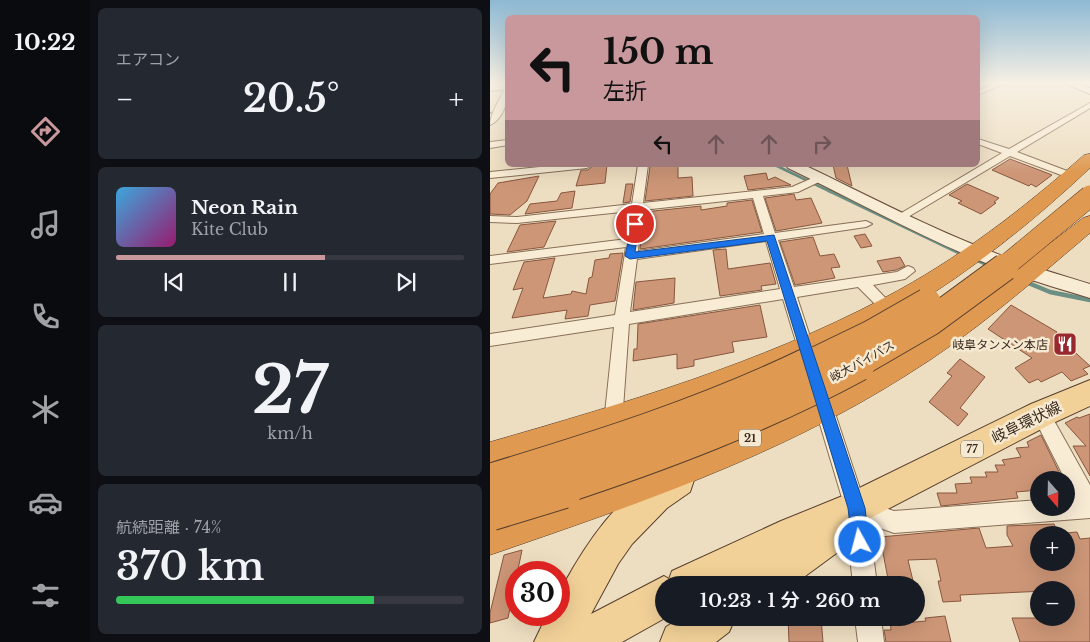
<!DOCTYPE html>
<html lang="ja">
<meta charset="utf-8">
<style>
:root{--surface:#171b24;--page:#242831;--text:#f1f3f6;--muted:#9ea1a6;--line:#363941;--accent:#c9989c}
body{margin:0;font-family:"Libre Baskerville","Noto Sans JP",serif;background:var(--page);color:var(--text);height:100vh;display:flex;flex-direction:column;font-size:19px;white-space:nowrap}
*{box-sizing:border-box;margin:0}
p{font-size:16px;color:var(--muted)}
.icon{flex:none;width:28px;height:28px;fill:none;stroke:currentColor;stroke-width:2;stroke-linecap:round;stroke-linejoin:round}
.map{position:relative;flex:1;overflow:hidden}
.panel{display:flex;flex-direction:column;gap:8px;padding:8px;background:#0d0f14;width:400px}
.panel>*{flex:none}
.top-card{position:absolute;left:15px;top:15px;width:475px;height:152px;border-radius:8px;box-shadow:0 5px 20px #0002;background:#c9989c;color:#111;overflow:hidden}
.needle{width:32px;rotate:160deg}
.buttons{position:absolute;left:540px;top:471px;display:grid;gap:10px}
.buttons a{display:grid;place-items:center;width:45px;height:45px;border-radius:50%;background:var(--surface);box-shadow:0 5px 20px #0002;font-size:25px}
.speed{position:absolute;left:15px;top:561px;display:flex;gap:10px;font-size:25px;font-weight:700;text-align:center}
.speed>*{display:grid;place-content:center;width:65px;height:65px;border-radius:50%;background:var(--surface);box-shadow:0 5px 20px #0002;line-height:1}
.speed .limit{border:8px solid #d22;background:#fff;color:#111}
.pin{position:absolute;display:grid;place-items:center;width:42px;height:42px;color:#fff;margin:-21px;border:2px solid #fff;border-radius:50%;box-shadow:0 1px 5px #0007}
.me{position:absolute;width:55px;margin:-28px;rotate:353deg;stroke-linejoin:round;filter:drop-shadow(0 0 4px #0008)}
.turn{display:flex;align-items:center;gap:18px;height:105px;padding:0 15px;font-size:22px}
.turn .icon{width:65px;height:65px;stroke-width:2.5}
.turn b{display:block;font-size:35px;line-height:42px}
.lanes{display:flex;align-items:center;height:48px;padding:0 15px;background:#0003;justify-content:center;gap:25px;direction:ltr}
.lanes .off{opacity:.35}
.big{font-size:38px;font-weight:600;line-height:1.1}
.panel .card{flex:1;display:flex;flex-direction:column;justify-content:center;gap:8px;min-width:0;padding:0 18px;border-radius:8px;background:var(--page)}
.panel .dial{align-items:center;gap:0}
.dial b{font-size:65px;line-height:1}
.song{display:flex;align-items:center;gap:15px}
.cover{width:60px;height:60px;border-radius:8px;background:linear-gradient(135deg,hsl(200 70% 55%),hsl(320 70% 35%))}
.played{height:5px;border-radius:2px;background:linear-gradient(90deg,var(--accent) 60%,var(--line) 60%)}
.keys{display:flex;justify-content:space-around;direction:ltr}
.heat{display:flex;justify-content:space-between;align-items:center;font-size:28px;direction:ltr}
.charge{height:8px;border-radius:4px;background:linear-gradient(90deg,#34c759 74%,var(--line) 0)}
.trip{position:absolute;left:165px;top:576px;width:270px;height:50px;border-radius:25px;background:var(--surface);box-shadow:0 5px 20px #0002;font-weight:600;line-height:50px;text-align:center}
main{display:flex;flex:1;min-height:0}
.menu{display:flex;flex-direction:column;width:90px;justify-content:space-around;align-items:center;background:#090b0e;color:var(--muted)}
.menu .icon{width:35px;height:35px}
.menu .selected{color:var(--accent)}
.menu b{font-size:22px;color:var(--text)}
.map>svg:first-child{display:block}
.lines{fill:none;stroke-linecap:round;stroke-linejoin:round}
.stream-far3{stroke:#6b8f84;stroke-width:2}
.stream-far2{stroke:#6b8f84;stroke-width:2.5}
.stream-far1{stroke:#6b8f84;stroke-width:3}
.stream{stroke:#6b8f84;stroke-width:4.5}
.building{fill:#cd9677;stroke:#88573e}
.street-casing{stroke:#886f58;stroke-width:2}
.secondary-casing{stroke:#6a503c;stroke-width:2}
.primary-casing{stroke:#563e2d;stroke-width:2}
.highway-casing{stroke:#563e2d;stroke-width:1}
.street{fill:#f9ecd5;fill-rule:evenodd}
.secondary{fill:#f9ecd5;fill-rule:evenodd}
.primary{fill:#f2d198;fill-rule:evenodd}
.highway{fill:#df9950;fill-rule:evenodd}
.highway-bridge-far3-casing{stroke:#563e2d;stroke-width:22;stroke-linecap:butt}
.highway-bridge-far2-casing{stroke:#563e2d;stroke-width:29;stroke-linecap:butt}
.highway-bridge-far1-casing{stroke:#563e2d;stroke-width:36;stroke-linecap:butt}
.highway-bridge-casing{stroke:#563e2d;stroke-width:45;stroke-linecap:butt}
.highway-bridge-far3{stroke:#df9950;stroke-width:21}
.highway-bridge-far2{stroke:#df9950;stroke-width:27}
.highway-bridge-far1{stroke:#df9950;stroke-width:34}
.highway-bridge{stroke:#df9950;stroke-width:43}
.route{fill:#1a73e8;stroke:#114b97}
.labels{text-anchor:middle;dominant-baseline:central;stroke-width:5;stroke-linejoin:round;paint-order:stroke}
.shield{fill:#f6e9d1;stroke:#716253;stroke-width:1}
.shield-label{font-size:11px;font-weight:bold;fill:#38281d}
.poi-label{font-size:12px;fill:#38281d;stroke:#f6e9d1;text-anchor:end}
.street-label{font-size:12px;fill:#38281d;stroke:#f6e9d1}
.near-street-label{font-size:15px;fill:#38281d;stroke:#f6e9d1}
</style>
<main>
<nav class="menu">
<b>10:22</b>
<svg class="icon selected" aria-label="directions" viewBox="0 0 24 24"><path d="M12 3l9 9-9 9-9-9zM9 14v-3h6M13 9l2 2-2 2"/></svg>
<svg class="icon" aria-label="music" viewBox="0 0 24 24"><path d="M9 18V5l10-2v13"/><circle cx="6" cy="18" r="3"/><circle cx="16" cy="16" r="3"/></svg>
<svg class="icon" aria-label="phone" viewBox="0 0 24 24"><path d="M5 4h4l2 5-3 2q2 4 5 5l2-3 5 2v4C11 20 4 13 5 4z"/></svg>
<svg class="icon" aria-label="climate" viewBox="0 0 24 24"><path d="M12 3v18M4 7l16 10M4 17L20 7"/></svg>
<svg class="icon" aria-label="car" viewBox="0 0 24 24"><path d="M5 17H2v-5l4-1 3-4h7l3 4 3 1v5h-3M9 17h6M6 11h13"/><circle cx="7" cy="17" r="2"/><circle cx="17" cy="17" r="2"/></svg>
<svg class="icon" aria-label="filters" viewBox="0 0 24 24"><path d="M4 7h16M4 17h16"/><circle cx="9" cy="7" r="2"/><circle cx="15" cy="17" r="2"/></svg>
</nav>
<section class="panel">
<div class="card"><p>エアコン</p>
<div class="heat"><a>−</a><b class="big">20.5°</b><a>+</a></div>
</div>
<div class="card">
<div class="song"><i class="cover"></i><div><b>Neon Rain</b><p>Kite Club</p></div></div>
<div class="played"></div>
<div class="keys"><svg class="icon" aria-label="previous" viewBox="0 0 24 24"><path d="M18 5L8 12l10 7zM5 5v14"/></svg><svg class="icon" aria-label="pause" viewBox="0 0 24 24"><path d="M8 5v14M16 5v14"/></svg><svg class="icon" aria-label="next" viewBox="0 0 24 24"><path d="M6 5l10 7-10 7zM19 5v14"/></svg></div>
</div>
<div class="card dial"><b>27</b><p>km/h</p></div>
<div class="card"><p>航続距離 · 74%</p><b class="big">370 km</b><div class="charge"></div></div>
</section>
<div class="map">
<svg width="600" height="642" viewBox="0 0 600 642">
<rect width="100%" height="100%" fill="#eedec1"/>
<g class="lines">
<path class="stream-far3" d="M0 113 18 109"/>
<path class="stream-far2" d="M285 165 341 192"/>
<path class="stream-far1" d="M339 191 473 255
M483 259 499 266"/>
<path class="stream" d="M536 282 560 292 600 300"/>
</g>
<path class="building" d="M520 159 557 173 562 175 546 187 541 184 539 186 502 170Z
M104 165H117L115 183 86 186 91 170H98Z
M165 165H188V178L202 177 203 196 155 201 160 167Z
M343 165H357L362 186 346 178Z
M276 173 278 180 285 177 301 185 258 190 254 176Z
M49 176 37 201 20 215 0 214V194L8 183Z
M136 184H143L140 202 133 203Z
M477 184 509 198 504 202 506 203 491 214 468 203 472 201 459 195Z
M85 191 82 208 35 214 40 204 67 201 71 193Z
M304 194 306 200 321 198 332 223 286 231 275 198Z
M262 200 272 232 150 249 154 212 211 206V210L237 206V203Z
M66 221 54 247 17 252 30 225Z
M375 234 382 246 371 248 364 236Z
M323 237 330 256 344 254 350 267 341 268 345 278 305 285 290 242Z
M236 249 238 269 280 263 286 284 271 286 272 290 230 296 223 250Z
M133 253 125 301 100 305 98 316 75 319 77 310 22 318 33 288 23 290 34 262 65 258 53 298 81 294 82 291 96 294 99 278 102 277 105 260 119 258 120 254Z
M410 257 415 266 406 270 393 272 387 261Z
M185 278 184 303 143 310 146 282Z
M270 305 277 337 242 342 244 352 204 360V366L187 369V354L143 361 144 349H147L148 324Z
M521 305 567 332 565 334 600 366 593 369 598 374 581 381 572 372 551 382 548 379 539 383 525 368 542 358 498 329Z
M470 359 495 377 470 408 478 414 468 426 439 402 462 376 457 373Z
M600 414V476L583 446H596L575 423 587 417 589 418Z
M551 435 573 480H549V490L526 492 528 498 451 506 447 493H467L465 484 482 483 480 477H497L495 472H508L505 465H515L512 460 531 457 526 448 539 447 537 442Z
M564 524 569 535H549V562H576V533L587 532 590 539 600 538V642H530L522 618H576V590L470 595 471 601 453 602 448 581H451L446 559 418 560 424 585 399 584 390 537 489 528 496 548 523 546 517 535V526Z
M32 550 18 618 0 623V613L14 555Z
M455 616 461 642H396L394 630H401L400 620H413V623L436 621 435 618Z
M298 618H331L333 642H299Z"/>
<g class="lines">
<g class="street-casing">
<path id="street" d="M506 83H514L488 95V91Z
M18 86C18 100 14 119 0 125 0 114 10 99 15 88Z
M600 103V108L527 152 585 174V178H579L520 156 413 220H405L403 218 512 153 488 144V139L519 149Z
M18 140V145L0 148V142Z
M69 165H102L97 168 0 178V172Z
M148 165H158L153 203 302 187 327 176H333V180L308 192 273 196 285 233 376 221 382 224 376 227 288 240 304 287 407 272 418 266 423 268 425 271 415 279 383 285 405 308 403 312 398 314 393 312 368 287 307 297 326 355 324 360 318 362 312 360 310 355 293 299 139 324 132 423 130 429 123 432 116 429 114 423 124 327 0 346V334L125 315 136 247 0 264V256L137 239 141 211 27 223 0 222V216L27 217 142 204ZM263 198 274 234 148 251 152 210ZM276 241 290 289 140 312 147 259Z
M332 393 338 395 341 401 374 501 404 511 549 500V508H576V498L584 497 542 414 545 408 551 405 557 408 600 485V518L404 533 379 524 387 585H363L355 508 323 401 326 395Z
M365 618H391L394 642H368Z"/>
</g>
<g class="secondary-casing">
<path id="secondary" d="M18 83V89L0 91V85Z
M574 83H586L600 88V94Z
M296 165H314C377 195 439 228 505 253 536 265 568 274 600 284V298C563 287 526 276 491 261 425 234 362 199 298 168Z"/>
</g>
<g class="primary-casing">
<path id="primary" d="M600 380V406L561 424 371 523 368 530 348 552 303 585H252L255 577 238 585H174L175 618 132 642H44L57 615H69C69 608 67 598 70 592 73 584 79 576 83 568 108 526 141 483 188 464L200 468 204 480 200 492 177 508 142 544 128 564 101 614 174 576 179 579 182 571 291 521 355 495 541 404Z
M190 618H245L239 632 226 642H170L176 627Z"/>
</g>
<g class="highway-casing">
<path id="highway" d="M600 154V168C543 222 482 270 415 311 288 389 142 435 0 478V442C135 403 269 364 394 298 467 260 533 209 594 155Z
M600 216V233C540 284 482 335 415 376 287 457 142 506 0 555V513C134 470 268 426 392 358 464 319 528 268 593 218Z"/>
</g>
<use href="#street" class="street"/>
<use href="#secondary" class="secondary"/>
<use href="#primary" class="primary"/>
<use href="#highway" class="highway"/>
<g class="highway-bridge-far3-casing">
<path id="highway-bridge-far3" d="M513 268 600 196"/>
</g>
<g class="highway-bridge-far2-casing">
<path id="highway-bridge-far2" d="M317 365 381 334 437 302
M366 365 440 322 515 267"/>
</g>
<g class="highway-bridge-far1-casing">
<path id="highway-bridge-far1" d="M0 481C109 448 217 414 320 364
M68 488C171 454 272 416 368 364"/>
</g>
<g class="highway-bridge-casing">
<path id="highway-bridge" d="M0 509 72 487"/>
</g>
<use href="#highway-bridge-far3" class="highway-bridge-far3"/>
<use href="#highway-bridge-far2" class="highway-bridge-far2"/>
<use href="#highway-bridge-far1" class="highway-bridge-far1"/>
<use href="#highway-bridge" class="highway-bridge"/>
</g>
<linearGradient id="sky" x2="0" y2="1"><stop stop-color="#8db9d4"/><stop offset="0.48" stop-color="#f7f0e3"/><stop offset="1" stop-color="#f7f0e3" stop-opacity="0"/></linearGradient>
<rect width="600" height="173" fill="url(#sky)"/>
<path class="route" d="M142 222H148L149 224 145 252 284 235 375 508 379 542 376 548 370 551 364 548 362 542 358 508 277 241 140 259 135 256Z"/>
<defs>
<g id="restaurant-square" transform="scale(1.25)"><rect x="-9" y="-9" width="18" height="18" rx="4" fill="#98282f" stroke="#f6e9d1"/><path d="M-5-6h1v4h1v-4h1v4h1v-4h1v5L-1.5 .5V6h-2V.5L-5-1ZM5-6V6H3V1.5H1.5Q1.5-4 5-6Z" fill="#fff"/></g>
</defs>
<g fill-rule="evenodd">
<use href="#restaurant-square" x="575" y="344"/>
</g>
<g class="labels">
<g class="shield">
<rect x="249" y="429.5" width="22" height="17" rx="4"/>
<rect x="471" y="440.5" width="22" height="17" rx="4"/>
</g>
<g class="shield-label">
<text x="260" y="438">21</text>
<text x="482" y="449">77</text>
</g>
<g class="poi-label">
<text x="558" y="344">岐阜タンメン本店</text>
</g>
<g class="street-label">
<text transform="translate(372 361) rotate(-29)">岐大バイパス</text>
</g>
<g class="near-street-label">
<text transform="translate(536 422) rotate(-26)">岐阜環状線</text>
</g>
</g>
</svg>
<div class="buttons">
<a><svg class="needle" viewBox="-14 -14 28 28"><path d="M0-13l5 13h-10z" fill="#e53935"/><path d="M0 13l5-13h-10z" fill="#9ea1a6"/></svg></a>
<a>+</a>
<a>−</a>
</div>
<div class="speed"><div class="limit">30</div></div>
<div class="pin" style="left:145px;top:224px;background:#d93025"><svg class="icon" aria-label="arrive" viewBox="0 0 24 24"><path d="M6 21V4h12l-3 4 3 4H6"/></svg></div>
<svg class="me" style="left:370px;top:542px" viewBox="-20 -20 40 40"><circle r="17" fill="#1a73e8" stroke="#fff" stroke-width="3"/><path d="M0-11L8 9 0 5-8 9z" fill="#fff"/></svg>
<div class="trip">10:23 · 1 分 · 260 m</div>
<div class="top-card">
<div class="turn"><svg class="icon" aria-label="left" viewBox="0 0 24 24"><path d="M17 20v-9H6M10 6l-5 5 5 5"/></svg><div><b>150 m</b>左折</div></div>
<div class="lanes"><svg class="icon" aria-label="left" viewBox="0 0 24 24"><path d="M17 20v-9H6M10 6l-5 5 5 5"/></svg><svg class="icon off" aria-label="ahead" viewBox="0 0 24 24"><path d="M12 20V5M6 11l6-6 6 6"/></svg><svg class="icon off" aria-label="ahead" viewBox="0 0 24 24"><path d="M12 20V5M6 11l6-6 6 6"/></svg><svg class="icon off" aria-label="right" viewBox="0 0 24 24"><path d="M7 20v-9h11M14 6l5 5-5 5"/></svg></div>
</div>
</div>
</main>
